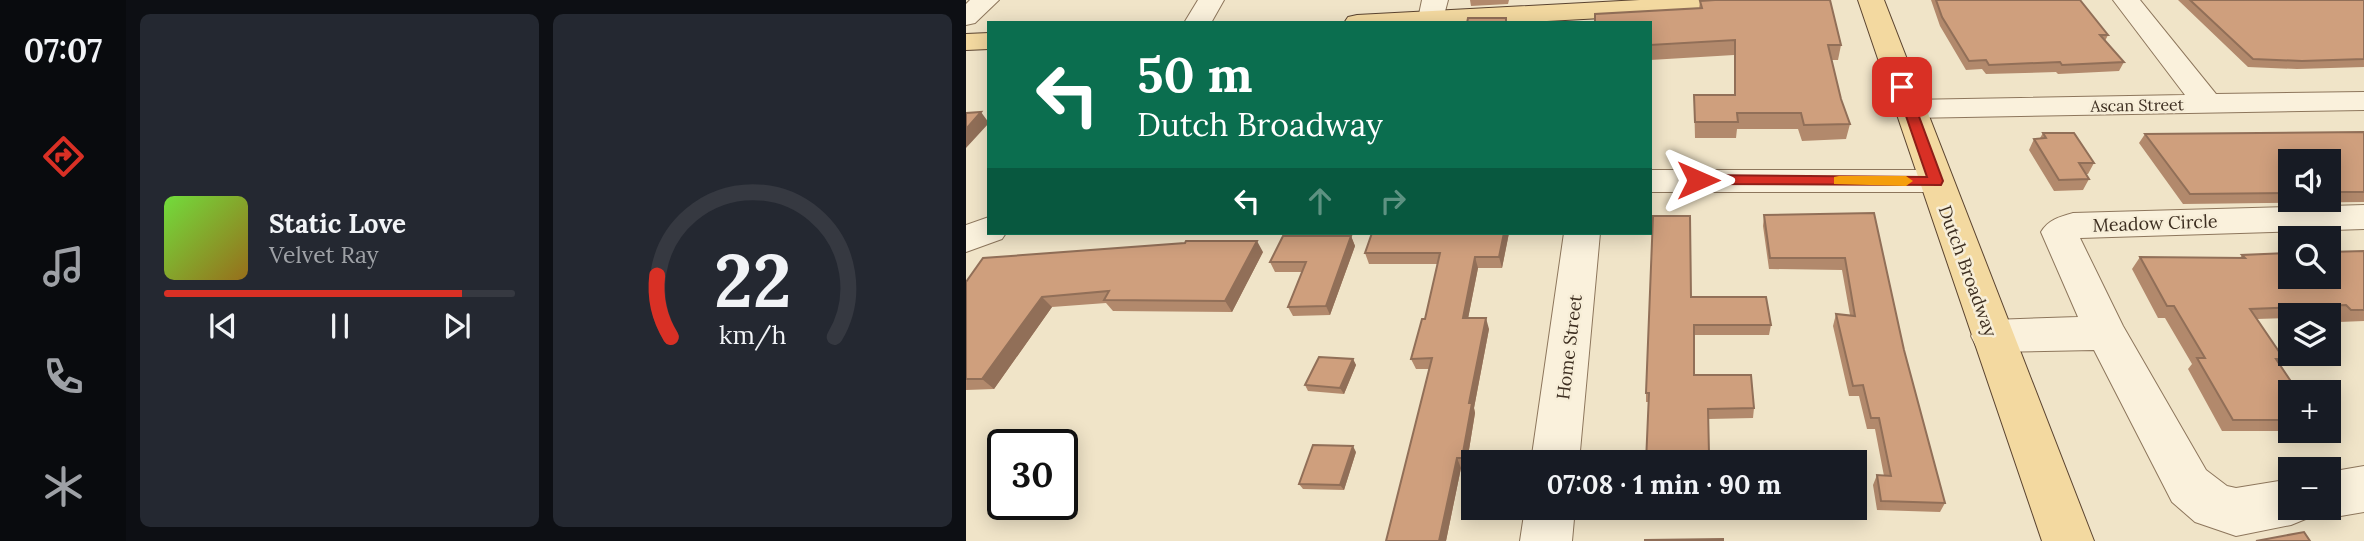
<!DOCTYPE html>
<meta charset="utf-8">
<style>
:root{--surface:#171b24;--page:#242831;--text:#f1f3f6;--muted:#9ea1a6;--line:#363941;--accent:#d93025}
body{margin:0;font-family:Lora,serif;background:var(--page);color:var(--text);height:100vh;display:flex;flex-direction:column;font-size:26px;white-space:nowrap}
*{box-sizing:border-box;margin:0}
p{font-size:23px;color:var(--muted)}
.icon{flex:none;width:38px;height:38px;fill:none;stroke:currentColor;stroke-width:2;stroke-linecap:round;stroke-linejoin:round}
.map{position:relative;flex:1;overflow:hidden}
.drawer{display:flex;flex-direction:column;gap:14px;padding:14px;background:#0d0f14;width:840px}
.drawer>*{flex:none}
.guide{position:absolute;left:21px;top:21px;width:665px;height:214px;border-radius:0px;box-shadow:0 4px 18px #0003;background:#0b6e4f;color:#fff;overflow:hidden}
.buttons{position:absolute;left:1312px;top:149px;display:grid;gap:14px}
.buttons a{display:grid;place-items:center;width:63px;height:63px;border-radius:0px;background:var(--surface);box-shadow:0 4px 18px #0003;font-size:35px}
.speed{position:absolute;left:21px;top:429px;display:flex;gap:14px;font-size:35px;font-weight:700;text-align:center}
.speed>*{display:grid;place-content:center;width:91px;height:91px;border-radius:50%;background:var(--surface);box-shadow:0 4px 18px #0003;line-height:1}
.speed .limit{border:4px solid #111;border-radius:10px;background:#fff;color:#111}
.pin{position:absolute;display:grid;place-items:center;width:60px;height:60px;color:#fff;margin:-30px;border-radius:14px;box-shadow:0 4px 10px #0006}
.me{position:absolute;width:77px;margin:-38px;rotate:90deg;stroke-linejoin:round;filter:drop-shadow(0 0 5px #0008)}
.turn{display:flex;align-items:center;gap:24px;height:147px;padding:0 35px;font-size:32px}
.turn .icon{width:91px;height:91px;stroke-width:2.5}
.turn b{display:block;font-size:49px;line-height:60px}
.lanes{display:flex;align-items:center;height:66px;padding:0 35px;background:#0003;justify-content:center;gap:35px;direction:ltr}
.lanes .off{opacity:.35}
.drawer .tile{flex:1;display:flex;flex-direction:column;justify-content:center;gap:10px;min-width:0;padding:0 24px;border-radius:10px;background:var(--page)}
.drawer .dial{align-items:center;gap:0}
.dial svg{height:182px;overflow:visible;fill:none;stroke:var(--line);stroke-width:7;stroke-linecap:round;text-anchor:middle}
.dial text{fill:var(--text);stroke:none}
.song{display:flex;align-items:center;gap:21px}
.cover{width:84px;height:84px;border-radius:10px;background:linear-gradient(135deg,hsl(100 70% 55%),hsl(40 70% 35%))}
.played{height:7px;border-radius:4px;background:linear-gradient(90deg,var(--accent) 85%,var(--line) 85%)}
.keys{display:flex;justify-content:space-around;direction:ltr}
.drawer .tiles{flex:1;display:grid;gap:14px;grid-template-columns:repeat(2,1fr)}
.trip{position:absolute;left:495px;top:450px;width:406px;height:70px;border-radius:0px;background:var(--surface);box-shadow:0 4px 18px #0003;font-weight:700;line-height:70px;text-align:center}
main{display:flex;flex:1;min-height:0}
.tab-bar{display:flex;flex-direction:column;width:126px;justify-content:space-around;align-items:center;background:#090b0e;color:var(--muted)}
.tab-bar .icon{width:49px;height:49px}
.tab-bar .active{color:var(--accent)}
.tab-bar b{font-size:32px;color:var(--text)}
.map>svg:first-child{display:block}
.lines{fill:none;stroke-linecap:round;stroke-linejoin:round}
.minor-casing{stroke:#8d765c;stroke-width:2}
.major-casing{stroke:#5b4430;stroke-width:2}
.minor{fill:#faf1dc;fill-rule:evenodd}
.major{fill:#f3d9a0;fill-rule:evenodd}
.wall{fill:#b2896c;fill-rule:evenodd}
.shaded-wall{fill:#916f58}
.building{fill:#cf9f7d;stroke:#916f58;stroke-width:2}
.route{fill:#d93025;stroke:#8d1f18;stroke-width:2}
.slow{fill:#f59e0b}
.labels{text-anchor:middle;dominant-baseline:central;stroke-width:5;stroke-linejoin:round;paint-order:stroke}
.far-street-label{font-size:16px;fill:#3d2e20;stroke:#f7eed8}
.street-label{font-size:18px;fill:#3d2e20;stroke:#f7eed8}
</style>
<main>
<nav class="tab-bar">
<b>07:07</b>
<svg class="icon active" aria-label="directions" viewBox="0 0 24 24"><path d="M12 3l9 9-9 9-9-9zM9 14v-3h6M13 9l2 2-2 2"/></svg>
<svg class="icon" aria-label="music" viewBox="0 0 24 24"><path d="M9 18V5l10-2v13"/><circle cx="6" cy="18" r="3"/><circle cx="16" cy="16" r="3"/></svg>
<svg class="icon" aria-label="phone" viewBox="0 0 24 24"><path d="M5 4h4l2 5-3 2q2 4 5 5l2-3 5 2v4C11 20 4 13 5 4z"/></svg>
<svg class="icon" aria-label="climate" viewBox="0 0 24 24"><path d="M12 3v18M4 7l16 10M4 17L20 7"/></svg>
</nav>
<section class="drawer">
<div class="tiles">
<div class="tile">
<div class="song"><i class="cover"></i><div><b>Static Love</b><p>Velvet Ray</p></div></div>
<div class="played"></div>
<div class="keys"><svg class="icon" aria-label="previous" viewBox="0 0 24 24"><path d="M18 5L8 12l10 7zM5 5v14"/></svg><svg class="icon" aria-label="pause" viewBox="0 0 24 24"><path d="M8 5v14M16 5v14"/></svg><svg class="icon" aria-label="next" viewBox="0 0 24 24"><path d="M6 5l10 7-10 7zM19 5v14"/></svg></div>
</div>
<div class="tile dial"><svg viewBox="0 0 100 80">
<path d="M14 69A42 42 0 1 1 86 69"/>
<path d="M14 69A42 42 0 0 1 8 42" stroke="#d93025"/>
<text x="50" y="56" font-size="32" font-weight="700">22</text>
<text x="50" y="72" font-size="11">km/h</text>
</svg></div>
</div>
</section>
<div class="map">
<svg width="1398" height="541" viewBox="0 0 1398 541">
<rect width="100%" height="100%" fill="#f0e4c8"/>
<g class="lines">
<g class="minor-casing">
<path id="minor" d="M4 0H33L9 23 0 25V4Z
M232 0H258L245 23H218Z
M456 0H482L476 23H454L452 19Z
M1147 0H1174L1250 94 1398 92V110L943 118 932 116 928 109 932 102 943 100 1219 95Z
M684 170H970L982 173 987 181 982 189 970 192H684Z
M1398 205V229L1114 238 1157 326 1240 470 1261 486 1270 488 1325 479V508H1363V472L1398 466V512L1363 518 1346 511 1342 518 1325 525 1270 536 1229 522 1206 502 1128 350 1026 352 1011 348 1005 336 1011 324 1026 320 1112 317 1075 232C1082 220 1093 217 1107 213Z
M23 217V233H40L36 239 0 252V225Z
M598 233H634L613 462H565Z
M559 508H609L606 541H554Z"/>
</g>
<g class="major-casing">
<path id="major" d="M674 0H833L829 5 820 8 543 23H378L382 17 391 15Z
M892 0H918L1128 541H1076Z
M23 33V49L0 50V34Z"/>
</g>
<use href="#minor" class="minor"/>
<use href="#major" class="major"/>
</g>
<path class="wall" d="M504 0H543L542 4 505 6Z
M965 0H1114L1142 35 1139 41 1158 62 1153 71 1092 74 1090 72 1020 74 1016 69 1000 70 974 26Z
M1212 0H1398V67L1331 69 1282 67Z
M734 1 875 45 872 60H865L875 99 884 124 880 139 836 141 832 129H771L770 138H729L728 95H768V55L684 60V23L733 9Z
M1398 132V202L1217 204 1173 143 1179 134ZM1325 161H1363V200H1325Z
M1077 133 1128 163 1122 174H1120L1123 179 1117 190 1088 191 1063 150 1068 139 1074 138Z
M908 213 938 350 979 503 974 512 911 510 907 485 911 475 918 476 909 429H901L893 396H883L867 326 870 314 884 315 876 270 803 269 797 226 798 215Z
M543 233 536 268H512L502 318 523 329 508 408 509 413 500 468H495L480 541H420L464 369H450L445 359 459 319 472 264H403L399 253Z
M385 236 389 246 364 315 327 316 322 307 336 272H309L304 262Z
M1398 251V321L1373 322 1368 316H1363V315H1325V318L1291 319 1318 359 1313 364 1325 392V430L1338 431H1256L1222 369 1226 364 1199 318H1192L1166 269 1174 257 1274 258 1276 255Z
M297 252 266 312 147 311 140 303 86 307 28 389 0 390V282Z
M725 297 805 325 803 335H728V375L788 408 787 418 742 419V462H680L683 402H680V393Z
M387 359 390 365 378 394 342 391 339 385Z
M390 452 378 490 337 489 333 484Z"/>
<path class="shaded-wall" d="M15 112 23 123 0 148V129Z
M538 233H543L536 268 533 257Z
M385 236 389 246 364 315 360 306Z
M291 241 297 252 266 312 259 301Z
M509 257 512 268 500 329 497 318Z
M76 297 86 307 28 389 16 379Z
M520 318 523 329 508 408 509 413 500 468 496 458 503 403Z
M387 359 390 365 378 394 374 388Z
M387 446 390 452 378 490 374 485Z
M491 458 495 468 480 541H473Z"/>
<path class="building" d="M749 0H864L875 45H862L875 99 884 124 838 125 835 113H771L772 122H729L728 95H769V40L684 45V23H629V14L736 8 734 1Z
M970 0H1114L1142 35H1134L1158 62 1096 65 1094 62 1023 65 1020 60 1003 61 976 17Z
M1224 0H1398V59L1336 61 1287 59Z
M502 18H540V23H501Z
M15 112 0 129V113Z
M1398 132V192H1363V161H1325V193L1224 194 1179 134Z
M1077 133H1108L1128 163H1113L1123 179 1093 180 1068 139 1080 138Z
M908 213 938 350 979 503 915 501 911 475 925 476 913 418H905L897 385 887 386 870 314 889 316 879 258H804L798 215Z
M687 216H724L725 297H800L805 325H728V375H785L788 408 742 409 743 453H730V462H680L683 393H680Z
M406 233H538L533 257H509L497 318H520L503 403H506L496 458H491L473 541H420L466 358 445 359 456 319H459L474 253H399Z
M317 236H385L360 306 322 307 340 262H304Z
M220 241H291L259 301 138 300 143 291 76 297 16 379H0V282L17 258 219 243Z
M1398 251V310H1385L1380 305 1284 309 1318 359H1310L1332 392H1325V420H1267L1231 358H1239L1208 306H1201L1174 257 1279 258 1276 255 1325 253V276H1363V252Z
M353 357 387 359 374 388 339 385Z
M347 445 387 446 374 485 333 484Z
M1338 532 1344 541H1290Z
M757 539V541H679V540Z"/>
<path class="route" d="M936 84 942 87 977 181 975 185 732 184 725 180 732 175 961 177 930 87Z"/>
<path class="slow" d="M873 176H940L947 181 940 186 868 184V177Z"/>
<g class="labels">
<g class="far-street-label">
<text transform="translate(1171 105) rotate(-1)">Ascan Street</text>
</g>
<g class="street-label">
<text transform="translate(1189 223) rotate(-2)">Meadow Circle</text>
<text transform="translate(1002 271) rotate(70)">Dutch Broadway</text>
<text transform="translate(603 347) rotate(-83)">Home Street</text>
</g>
</g>
</svg>
<div class="buttons">
<a><svg class="icon" aria-label="sound" viewBox="0 0 24 24"><path d="M4 9h4l5-4v14l-5-4H4zM17 9q2 3 0 6"/></svg></a>
<a><svg class="icon" aria-label="search" viewBox="0 0 24 24"><circle cx="10" cy="10" r="6"/><path d="M15 15l6 6"/></svg></a>
<a><svg class="icon" aria-label="layers" viewBox="0 0 24 24"><path d="M12 4l9 5-9 5-9-5zM3 14l9 5 9-5"/></svg></a>
<a>+</a>
<a>−</a>
</div>
<div class="speed"><div class="limit">30</div></div>
<div class="pin" style="left:936px;top:87px;background:#d93025"><svg class="icon" aria-label="arrive" viewBox="0 0 24 24"><path d="M6 21V4h12l-3 4 3 4H6"/></svg></div>
<svg class="me" style="left:732px;top:180px" viewBox="-20 -20 40 40"><path d="M0-17L14 15 0 8-14 15z" fill="#d93025" stroke="#fff" stroke-width="4"/></svg>
<div class="trip">07:08 · 1 min · 90 m</div>
<div class="guide">
<div class="turn"><svg class="icon" aria-label="left" viewBox="0 0 24 24"><path d="M17 20v-9H6M10 6l-5 5 5 5"/></svg><div><b>50 m</b>Dutch Broadway</div></div>
<div class="lanes"><svg class="icon" aria-label="left" viewBox="0 0 24 24"><path d="M17 20v-9H6M10 6l-5 5 5 5"/></svg><svg class="icon off" aria-label="ahead" viewBox="0 0 24 24"><path d="M12 20V5M6 11l6-6 6 6"/></svg><svg class="icon off" aria-label="right" viewBox="0 0 24 24"><path d="M7 20v-9h11M14 6l5 5-5 5"/></svg></div>
</div>
</div>
</main>
